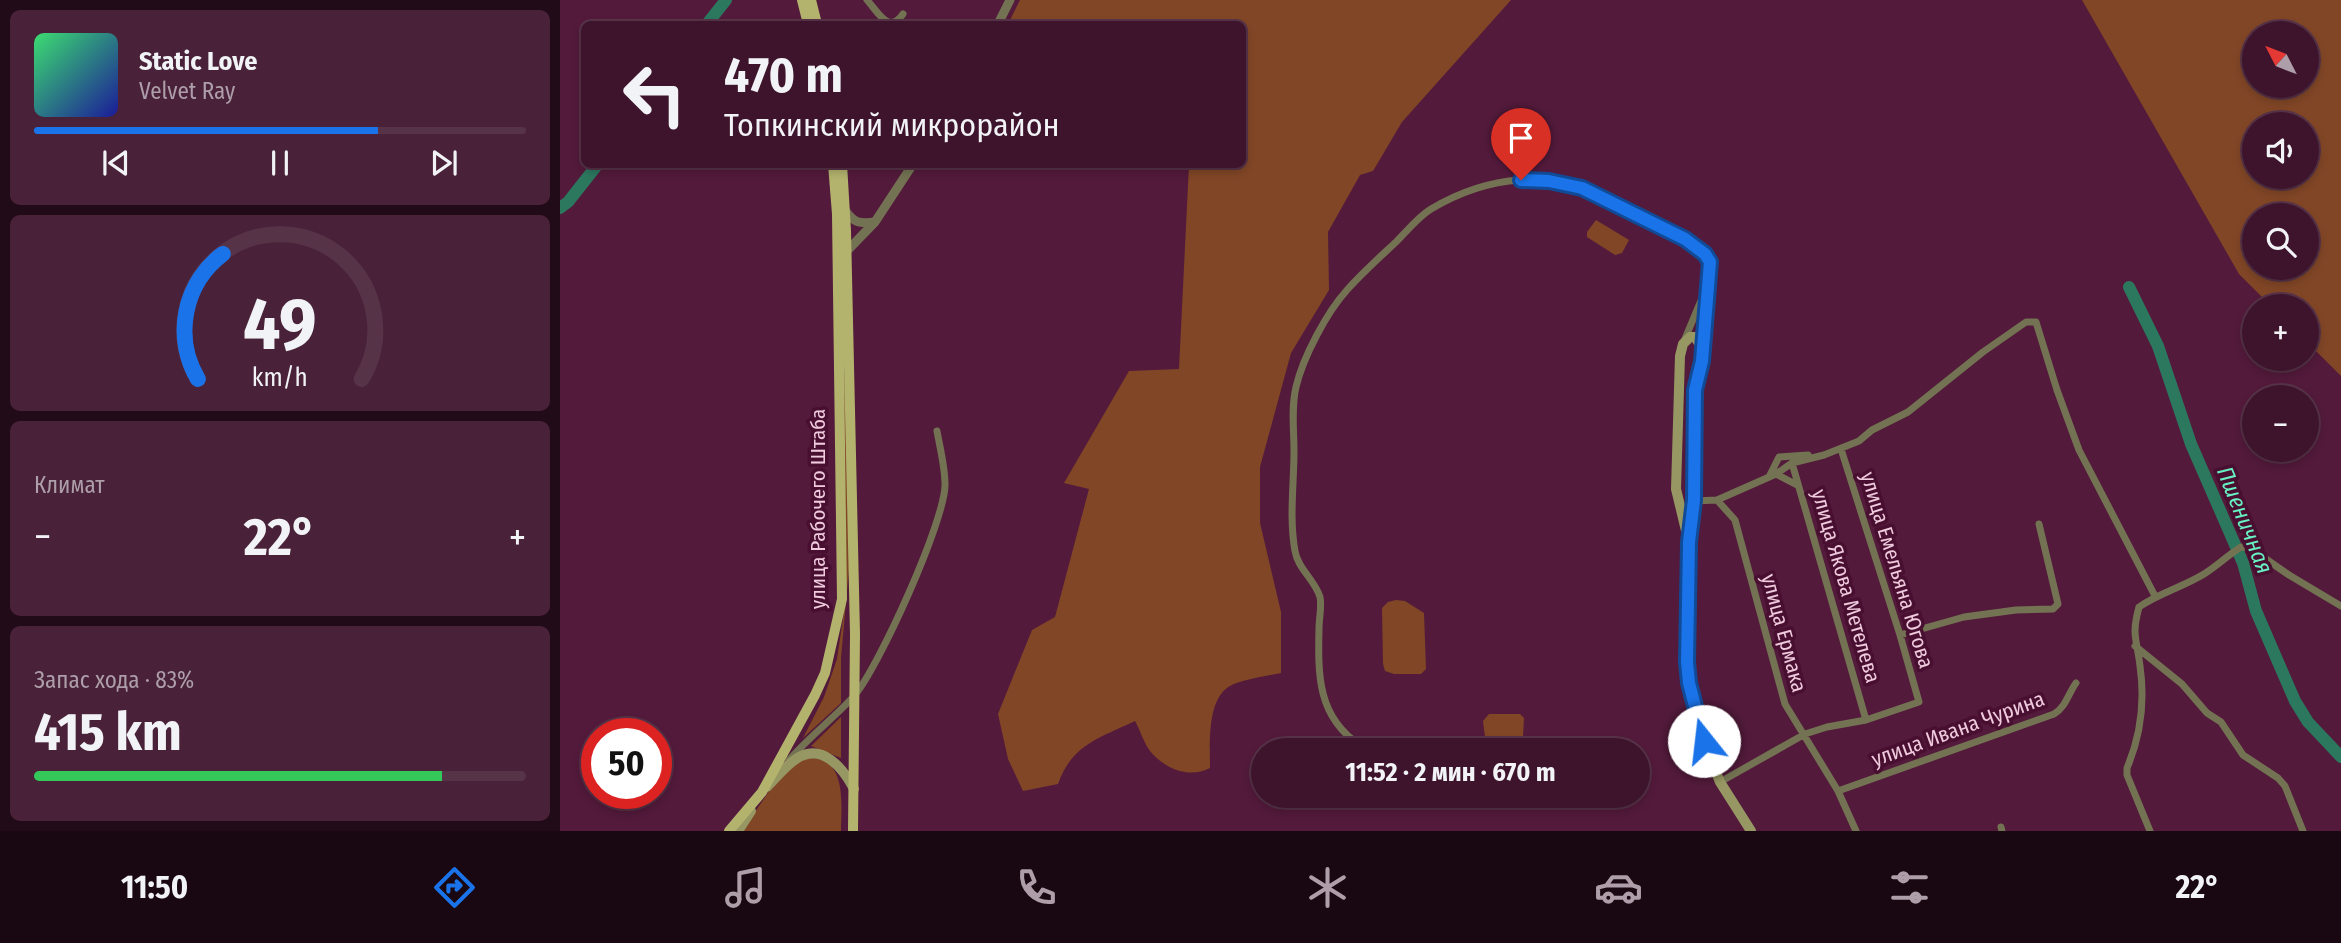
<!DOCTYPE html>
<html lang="ru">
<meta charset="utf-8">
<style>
:root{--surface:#3e142c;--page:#492138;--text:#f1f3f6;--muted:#ad9ea9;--line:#573348;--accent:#1a73e8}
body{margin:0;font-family:"Fira Sans Condensed",sans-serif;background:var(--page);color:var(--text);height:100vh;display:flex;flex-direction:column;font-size:26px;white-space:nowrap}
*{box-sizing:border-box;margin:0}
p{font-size:23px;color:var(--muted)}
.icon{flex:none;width:38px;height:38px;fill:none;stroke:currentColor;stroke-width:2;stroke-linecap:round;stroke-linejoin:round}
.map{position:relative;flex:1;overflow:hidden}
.drawer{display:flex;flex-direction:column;gap:10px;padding:10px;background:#220b18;width:560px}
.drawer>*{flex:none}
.hud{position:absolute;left:21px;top:21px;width:665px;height:147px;border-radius:10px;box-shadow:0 4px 10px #0003,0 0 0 2px var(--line);background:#3e142c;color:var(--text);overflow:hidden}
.needle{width:46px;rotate:312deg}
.fabs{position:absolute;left:1682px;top:21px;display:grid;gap:14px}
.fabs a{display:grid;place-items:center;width:77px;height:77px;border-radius:50%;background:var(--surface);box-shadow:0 4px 10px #0003,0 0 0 2px var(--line);font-size:35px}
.speed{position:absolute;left:21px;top:718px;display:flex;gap:14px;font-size:35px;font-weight:700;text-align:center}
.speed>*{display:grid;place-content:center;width:91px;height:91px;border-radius:50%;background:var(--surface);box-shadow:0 4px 10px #0003,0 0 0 2px var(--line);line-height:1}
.speed .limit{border:10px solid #d22;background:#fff;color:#111}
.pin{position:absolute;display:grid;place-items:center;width:60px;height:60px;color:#fff;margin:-72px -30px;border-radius:50% 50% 50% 0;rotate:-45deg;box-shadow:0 0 7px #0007}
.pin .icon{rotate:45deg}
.me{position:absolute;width:77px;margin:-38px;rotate:344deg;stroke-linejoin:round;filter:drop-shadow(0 0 5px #0008)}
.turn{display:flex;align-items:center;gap:24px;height:147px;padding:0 28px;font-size:32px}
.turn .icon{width:91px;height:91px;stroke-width:2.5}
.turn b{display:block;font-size:49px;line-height:60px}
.big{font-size:52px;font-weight:700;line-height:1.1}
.drawer .tile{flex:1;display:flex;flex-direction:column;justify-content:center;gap:10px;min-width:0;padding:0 24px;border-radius:10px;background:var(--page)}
.drawer .dial{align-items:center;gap:0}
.dial svg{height:182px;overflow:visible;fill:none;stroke:var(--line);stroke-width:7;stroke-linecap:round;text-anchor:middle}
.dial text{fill:var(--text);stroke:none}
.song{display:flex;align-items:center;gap:21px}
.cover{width:84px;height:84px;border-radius:10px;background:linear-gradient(135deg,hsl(140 70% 55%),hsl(240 70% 35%))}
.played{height:7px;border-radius:4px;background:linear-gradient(90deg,var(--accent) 70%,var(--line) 70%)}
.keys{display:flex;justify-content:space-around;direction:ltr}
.heat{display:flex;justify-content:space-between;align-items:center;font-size:38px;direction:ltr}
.charge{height:10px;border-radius:5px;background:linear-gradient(90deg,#34c759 83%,var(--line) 0)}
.trip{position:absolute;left:691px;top:738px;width:399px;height:70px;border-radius:35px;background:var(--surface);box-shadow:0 4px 10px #0003,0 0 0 2px var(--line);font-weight:700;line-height:70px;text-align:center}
.menu{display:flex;height:112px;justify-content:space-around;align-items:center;background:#190812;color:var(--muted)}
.menu .icon{width:49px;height:49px}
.menu .selected{color:var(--accent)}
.menu b{font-size:32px;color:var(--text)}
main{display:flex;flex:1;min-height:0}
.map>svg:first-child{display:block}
.green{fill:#814626;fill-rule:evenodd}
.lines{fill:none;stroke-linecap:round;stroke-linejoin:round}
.river{stroke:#2c785f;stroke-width:12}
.minor{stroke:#737353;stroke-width:7}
.tertiary{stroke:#737353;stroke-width:9}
.secondary{stroke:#979763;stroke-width:10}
.primary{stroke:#b3b36e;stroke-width:10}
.route-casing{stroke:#114b97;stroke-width:18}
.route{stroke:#1a73e8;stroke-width:12}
.labels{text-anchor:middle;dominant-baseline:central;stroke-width:7;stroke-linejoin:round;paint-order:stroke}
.street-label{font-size:21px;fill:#f0cbdd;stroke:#480f31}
.water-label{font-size:23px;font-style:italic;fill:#68f0c2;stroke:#480f31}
</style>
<main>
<section class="drawer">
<div class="tile">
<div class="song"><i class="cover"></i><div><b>Static Love</b><p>Velvet Ray</p></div></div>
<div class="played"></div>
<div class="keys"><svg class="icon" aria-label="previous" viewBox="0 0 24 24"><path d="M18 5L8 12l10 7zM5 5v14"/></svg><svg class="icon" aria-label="pause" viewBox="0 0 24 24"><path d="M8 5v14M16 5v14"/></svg><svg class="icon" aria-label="next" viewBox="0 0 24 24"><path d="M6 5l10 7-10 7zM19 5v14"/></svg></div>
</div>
<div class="tile dial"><svg viewBox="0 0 100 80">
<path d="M14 69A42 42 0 1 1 86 69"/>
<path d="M14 69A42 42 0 0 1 25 14" stroke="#1a73e8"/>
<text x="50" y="56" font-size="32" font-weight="700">49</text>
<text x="50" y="72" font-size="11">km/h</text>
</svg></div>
<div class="tile"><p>Климат</p>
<div class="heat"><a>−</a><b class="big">22°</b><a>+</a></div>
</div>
<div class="tile"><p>Запас хода · 83%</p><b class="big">415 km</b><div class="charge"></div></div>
</section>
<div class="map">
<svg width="1781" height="831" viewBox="0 0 1781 831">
<rect width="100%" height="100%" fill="#531a3b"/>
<path class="green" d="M460 0H951L842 122 813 171 800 175 768 232 769 290 731 353 700 467V523L721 612V673C707 676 677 680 667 688 647 703 650 745 650 768 629 779 605 769 590 751 584 743 580 730 575 721 540 738 512 744 498 784L463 791 448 759 438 714 472 630 495 617 529 489 504 483 569 371 619 369 629 165 682 164V24H448Z
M1522 0H1781V376L1747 342 1746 306H1711L1679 274ZM1746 33V86H1694V33ZM1746 124V177H1694V124ZM1746 215V268H1694V215Z
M1036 220 1069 240 1062 253 1055 255 1027 237V232Z
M285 376 289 569 281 658V703L243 738 264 697 277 659 286 599 281 429Z
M836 600 845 601 864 613 866 669 861 674H834L825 671 823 664 822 608 828 602Z
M929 714H960L964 718 963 737 929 739 925 737 923 721Z
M281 717V758L251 746Z
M248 757C253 758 260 759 265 761 286 774 281 810 281 831H182L214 784 233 761Z"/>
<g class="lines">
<path class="river" d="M147 24 166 0
M0 208 8 202 38 164
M1569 287 1598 346 1631 444 1683 563 1696 611 1735 701 1748 722 1781 757"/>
<path class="minor" d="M307 0C318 12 329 35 343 14
M1124 341 1145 291
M1232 463 1306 720
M1216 474 1237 485
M1209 477 1219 457 1248 455
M1157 500 1216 474 1232 463 1264 455 1299 441 1312 430 1348 412 1423 352 1466 322H1476L1497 390 1519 450 1595 596
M1134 501 1157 500 1175 520 1225 704 1278 791 1296 831
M1340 635 1404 617 1456 610 1493 609 1498 604 1479 524
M1575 646 1622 684 1647 713 1661 722 1683 755 1718 778 1725 786 1743 831
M801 746C757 717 758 675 759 628 759 619 762 606 760 597 755 580 738 569 735 551 729 518 734 484 734 451 734 430 731 408 736 387 743 357 767 312 787 290 802 273 820 257 836 242 847 231 858 217 871 209 898 193 929 182 960 180 1010 177 1052 202 1094 223 1116 234 1148 245 1150 272L1143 348
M229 760C249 737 274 718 294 696 318 669 386 519 385 484 385 467 380 448 377 431
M1160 782 1245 734 1267 727 1306 720 1359 702 1340 635 1281 449
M1278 791 1494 714C1506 707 1508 694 1516 683
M1441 827 1442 831
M1590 831 1567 775V768C1581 735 1585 701 1580 666 1577 638 1571 637 1579 607 1599 593 1623 587 1644 574 1657 566 1668 555 1681 547L1690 548 1729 575 1781 606"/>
<path class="tertiary" d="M438 24 450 0
M285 210C294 223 299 224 315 222
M284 254 315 222 353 164"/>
<path class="secondary" d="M1129 543 1116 489 1120 356 1123 344 1130 337H1135L1143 350 1135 390 1134 501 1129 543 1127 662 1129 683 1146 748 1160 782 1191 831
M207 787C216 778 225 766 236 759 262 742 283 768 294 789
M178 831 191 811"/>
<path class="primary" d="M242 0 248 24
M251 0 257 24
M282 164 286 231 295 634 293 831
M169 831 202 792 255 695 265 673 282 599 277 214 273 164"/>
</g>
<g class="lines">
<g class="route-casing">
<path id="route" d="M961 180 989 181 1022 188 1125 239 1145 254 1150 262 1142 361 1135 390 1134 500 1129 542 1127 662 1129 683 1144 741"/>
</g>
<use href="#route" class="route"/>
</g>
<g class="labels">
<g class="street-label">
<text transform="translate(258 509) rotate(-90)">улица Рабочего Штаба</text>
<text transform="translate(1337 570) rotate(73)">улица Емельяна Югова</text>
<text transform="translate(1286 586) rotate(74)">улица Якова Метелева</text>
<text transform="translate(1224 633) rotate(75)">улица Ермака</text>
<text transform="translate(1398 729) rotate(-20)">улица Ивана Чурина</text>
</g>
<g class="water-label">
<text transform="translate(1685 520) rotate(68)">Пшеничная</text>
</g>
</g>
</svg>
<div class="fabs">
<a><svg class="needle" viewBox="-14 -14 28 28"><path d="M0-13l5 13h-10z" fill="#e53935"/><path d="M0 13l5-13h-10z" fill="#ad9ea9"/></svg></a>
<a><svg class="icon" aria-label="sound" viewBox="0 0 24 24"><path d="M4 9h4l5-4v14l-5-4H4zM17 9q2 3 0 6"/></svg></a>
<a><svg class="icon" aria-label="search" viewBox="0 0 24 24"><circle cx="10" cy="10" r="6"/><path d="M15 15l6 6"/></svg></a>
<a>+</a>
<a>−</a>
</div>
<div class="speed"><div class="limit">50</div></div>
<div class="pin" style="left:961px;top:180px;background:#d93025"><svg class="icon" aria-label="arrive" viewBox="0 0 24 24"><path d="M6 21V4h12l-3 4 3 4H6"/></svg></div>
<svg class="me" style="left:1144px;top:741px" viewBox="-20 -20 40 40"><circle r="19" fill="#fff"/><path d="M0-13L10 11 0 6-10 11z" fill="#1a73e8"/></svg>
<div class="trip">11:52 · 2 мин · 670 m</div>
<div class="hud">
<div class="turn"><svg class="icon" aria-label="left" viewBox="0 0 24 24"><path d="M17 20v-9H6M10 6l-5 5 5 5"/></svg><div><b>470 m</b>Топкинский микрорайон</div></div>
</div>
</div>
</main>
<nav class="menu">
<b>11:50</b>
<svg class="icon selected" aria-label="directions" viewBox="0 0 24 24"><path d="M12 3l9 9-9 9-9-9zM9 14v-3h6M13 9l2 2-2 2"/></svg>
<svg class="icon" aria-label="music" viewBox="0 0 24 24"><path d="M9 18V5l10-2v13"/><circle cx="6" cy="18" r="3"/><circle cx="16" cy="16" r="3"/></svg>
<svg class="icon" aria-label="phone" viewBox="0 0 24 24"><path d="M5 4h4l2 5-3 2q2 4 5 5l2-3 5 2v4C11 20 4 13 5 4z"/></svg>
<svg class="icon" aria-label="climate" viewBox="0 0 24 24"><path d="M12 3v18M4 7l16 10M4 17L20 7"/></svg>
<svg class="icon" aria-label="car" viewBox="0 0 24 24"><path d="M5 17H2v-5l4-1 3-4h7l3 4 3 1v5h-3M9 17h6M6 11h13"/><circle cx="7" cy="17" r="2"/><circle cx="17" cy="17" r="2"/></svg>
<svg class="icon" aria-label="filters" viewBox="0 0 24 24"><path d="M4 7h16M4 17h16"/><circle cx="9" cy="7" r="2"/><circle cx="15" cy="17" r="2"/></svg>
<b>22°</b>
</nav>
